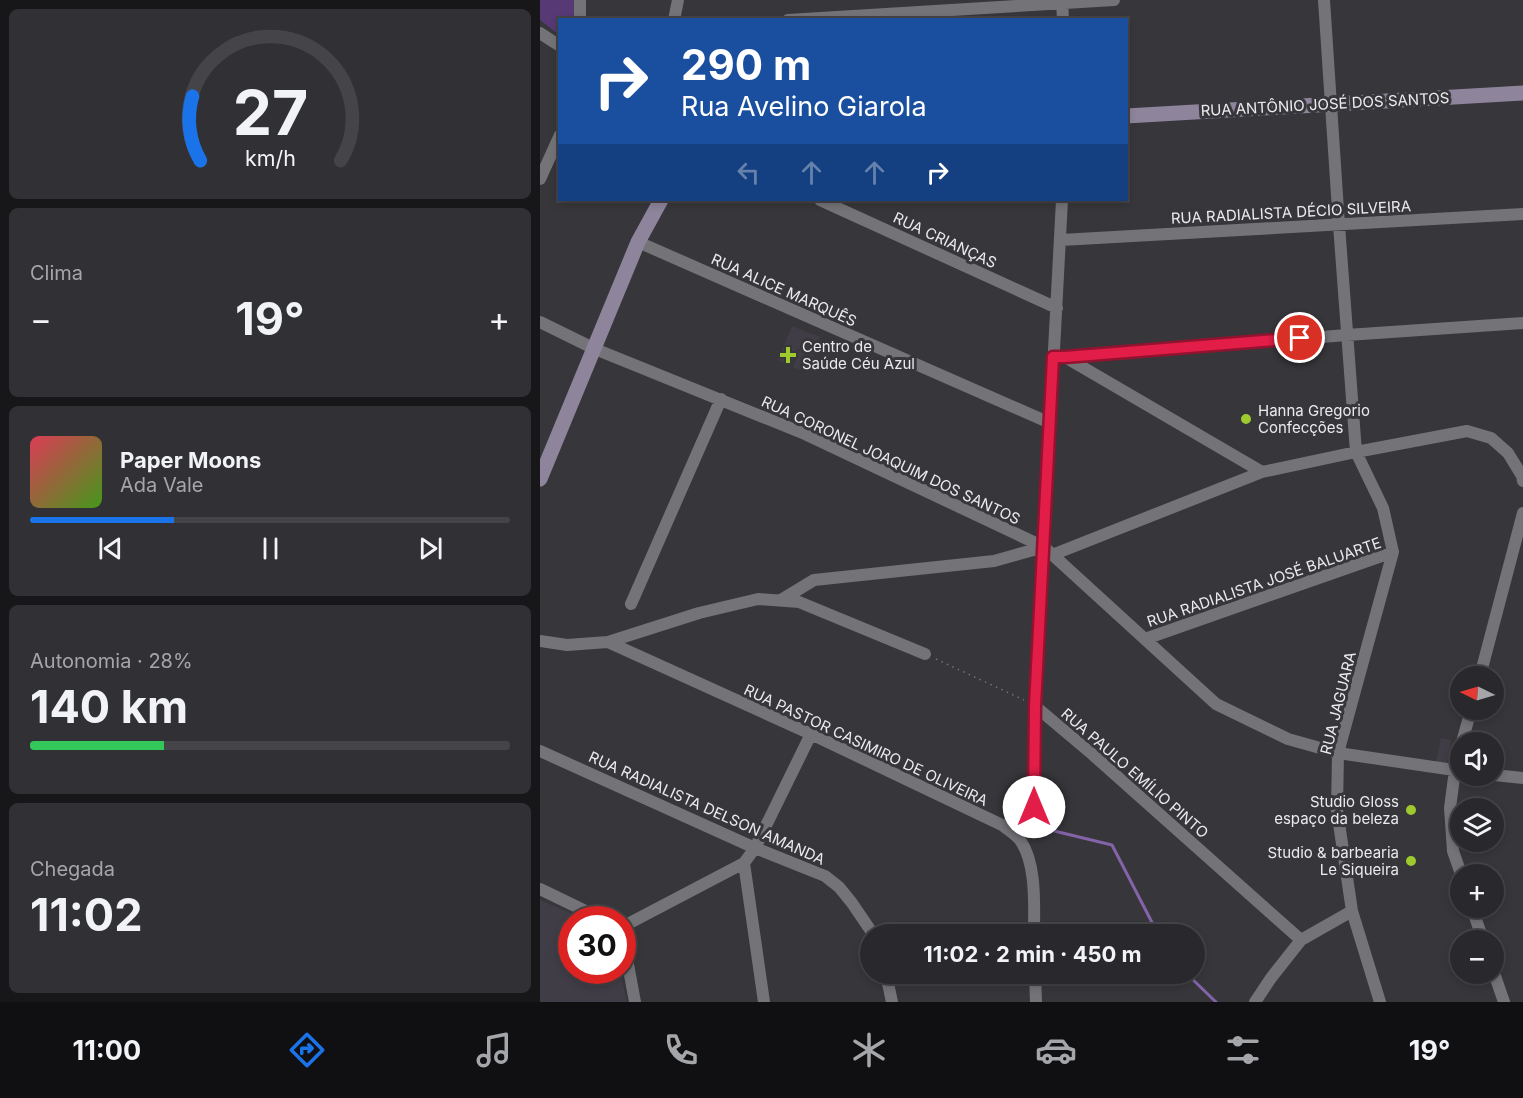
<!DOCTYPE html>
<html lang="pt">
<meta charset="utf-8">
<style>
:root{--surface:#29282c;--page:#313034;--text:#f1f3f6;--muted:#a5a6a9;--line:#454448;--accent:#1a73e8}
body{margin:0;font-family:Inter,sans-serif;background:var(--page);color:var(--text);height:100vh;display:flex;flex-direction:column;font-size:22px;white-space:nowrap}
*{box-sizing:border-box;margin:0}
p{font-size:20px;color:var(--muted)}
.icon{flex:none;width:33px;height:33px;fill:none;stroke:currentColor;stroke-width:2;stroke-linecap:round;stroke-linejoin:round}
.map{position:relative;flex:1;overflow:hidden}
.panel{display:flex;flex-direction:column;gap:9px;padding:9px;background:#171618;width:540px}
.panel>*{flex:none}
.banner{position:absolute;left:18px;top:18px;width:570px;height:183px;border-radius:0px;box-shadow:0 3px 9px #0003,0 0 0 2px var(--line);background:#1a4fa0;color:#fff;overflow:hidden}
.needle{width:39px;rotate:275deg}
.buttons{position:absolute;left:910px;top:666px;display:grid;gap:12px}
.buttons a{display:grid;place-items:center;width:54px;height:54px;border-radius:50%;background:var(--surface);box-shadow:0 3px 9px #0003,0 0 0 2px var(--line);font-size:30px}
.speed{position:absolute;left:18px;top:906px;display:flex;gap:12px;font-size:30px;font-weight:700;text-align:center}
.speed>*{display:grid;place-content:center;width:78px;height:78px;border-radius:50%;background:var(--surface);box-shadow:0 3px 9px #0003,0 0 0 2px var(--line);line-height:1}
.speed .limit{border:9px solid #d22;background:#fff;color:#111}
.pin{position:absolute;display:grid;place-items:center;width:51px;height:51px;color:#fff;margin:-26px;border:3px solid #fff;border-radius:50%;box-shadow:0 2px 6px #0007}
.me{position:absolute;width:66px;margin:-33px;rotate:0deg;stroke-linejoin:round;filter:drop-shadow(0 0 4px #0008)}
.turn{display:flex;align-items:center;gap:21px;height:126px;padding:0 24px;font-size:27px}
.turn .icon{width:78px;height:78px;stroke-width:2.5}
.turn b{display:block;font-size:42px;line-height:51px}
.lanes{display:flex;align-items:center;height:57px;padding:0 24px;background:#0003;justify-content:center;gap:30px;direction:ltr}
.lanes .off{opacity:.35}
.big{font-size:45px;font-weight:700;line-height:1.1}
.panel .widget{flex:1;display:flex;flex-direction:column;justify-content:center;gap:9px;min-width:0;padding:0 21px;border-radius:9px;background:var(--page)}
.panel .dial{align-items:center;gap:0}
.dial svg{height:156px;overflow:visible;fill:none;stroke:var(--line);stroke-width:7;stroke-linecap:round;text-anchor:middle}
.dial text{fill:var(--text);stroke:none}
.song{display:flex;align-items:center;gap:18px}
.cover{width:72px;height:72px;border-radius:9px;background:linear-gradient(135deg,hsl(350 70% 55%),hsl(100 70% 35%))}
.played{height:6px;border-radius:3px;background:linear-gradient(90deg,var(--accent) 30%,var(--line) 30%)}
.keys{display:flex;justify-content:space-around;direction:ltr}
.heat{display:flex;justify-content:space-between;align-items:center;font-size:33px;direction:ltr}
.charge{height:9px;border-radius:4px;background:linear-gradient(90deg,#34c759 28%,var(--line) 0)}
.trip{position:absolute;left:320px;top:924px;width:345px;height:60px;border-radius:30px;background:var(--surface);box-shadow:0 3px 9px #0003,0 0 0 2px var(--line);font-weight:700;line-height:60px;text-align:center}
.tabs{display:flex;height:96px;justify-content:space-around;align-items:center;background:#101012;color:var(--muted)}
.tabs .icon{width:42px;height:42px}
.tabs .selected{color:var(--accent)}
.tabs b{font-size:27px;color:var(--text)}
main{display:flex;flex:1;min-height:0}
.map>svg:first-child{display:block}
.built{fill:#413d47}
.green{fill:#563975}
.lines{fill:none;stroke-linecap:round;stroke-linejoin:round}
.stream{stroke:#8464a8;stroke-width:3}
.path{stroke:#747377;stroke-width:1.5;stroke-dasharray:1.5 4.5;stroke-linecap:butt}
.street{stroke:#747377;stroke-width:12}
.secondary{stroke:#8e849b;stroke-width:15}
.route-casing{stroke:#92132f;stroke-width:15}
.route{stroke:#e11d48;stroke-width:10}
.poi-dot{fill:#9eca2e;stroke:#37363a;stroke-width:2}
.labels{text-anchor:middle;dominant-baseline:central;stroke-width:6;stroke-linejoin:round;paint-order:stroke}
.street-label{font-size:15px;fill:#ebeaed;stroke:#37363a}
.poi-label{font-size:15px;fill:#ebeaed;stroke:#37363a;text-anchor:start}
</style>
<main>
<section class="panel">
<div class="widget dial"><svg viewBox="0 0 100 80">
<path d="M14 69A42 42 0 1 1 86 69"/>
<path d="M14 69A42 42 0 0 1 10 36" stroke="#1a73e8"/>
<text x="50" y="56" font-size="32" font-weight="700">27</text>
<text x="50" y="72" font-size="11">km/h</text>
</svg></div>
<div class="widget"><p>Clima</p>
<div class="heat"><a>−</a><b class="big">19°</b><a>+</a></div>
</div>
<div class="widget">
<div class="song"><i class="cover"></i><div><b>Paper Moons</b><p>Ada Vale</p></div></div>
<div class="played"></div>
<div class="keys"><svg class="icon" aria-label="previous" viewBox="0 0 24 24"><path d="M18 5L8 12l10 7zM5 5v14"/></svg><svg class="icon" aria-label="pause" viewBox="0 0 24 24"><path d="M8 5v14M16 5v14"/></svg><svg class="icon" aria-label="next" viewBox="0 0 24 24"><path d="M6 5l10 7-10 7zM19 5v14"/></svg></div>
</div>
<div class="widget"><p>Autonomia · 28%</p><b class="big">140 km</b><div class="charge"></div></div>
<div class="widget"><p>Chegada</p><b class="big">11:02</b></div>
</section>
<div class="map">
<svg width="983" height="1002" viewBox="0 0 983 1002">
<rect width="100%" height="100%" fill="#37363a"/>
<path class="built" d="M252 326 280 337 266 372 253 367 260 349 258 348 250 366 238 360Z
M901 738 911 740 907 764 896 762Z
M0 900 44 919 32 920V970L80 971 87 1002H0Z"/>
<path class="green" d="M0 0H34V19L20 20 19 35 0 20Z"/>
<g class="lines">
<path class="stream" d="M502 828 572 845 618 934
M647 974 676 1002"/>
<path class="path" d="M396 659 484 700"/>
<path class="street" d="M522 0 523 20
M784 0 799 225 816 452 843 508 853 552 798 753 797 810 812 911 840 1002
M40 20V0
M134 20 138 0
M248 20 574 0
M0 33 20 46
M0 179 20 135
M280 200 517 308
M521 240 983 214
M98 242 510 423
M0 322 55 349 265 434 504 547 676 704 748 739 798 753 921 771
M513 357H525L807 335 983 323
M525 357 722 472
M512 555 722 472 816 452 927 431 951 438 968 453 982 476 983 481
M241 600 274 580 454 561 504 547
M91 604 181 399
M605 639 853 552
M0 641 27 645 68 642 159 613 218 599 259 602 385 654
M68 642 271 734 462 825C468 830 475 834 480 840 497 864 494 906 494 934
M940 676 983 513
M495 706 552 754 761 940
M922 742 931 710
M921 748 915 770 910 808 913 851 921 874
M0 751 215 848 285 876 299 887 312 903 333 934
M954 775 983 778
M494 807 495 706 522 200
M204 863 224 1002
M0 889 64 920
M932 908 943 940
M82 927 204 863 215 848 271 734
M82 932 95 1002
M954 973 964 1002
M346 974 352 1002
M495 974 496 1002
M715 1002 731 978 761 940 812 911"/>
<path class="secondary" d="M586 116 983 93
M0 479 98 242 121 200"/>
</g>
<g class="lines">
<g class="route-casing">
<path id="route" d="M494 807 495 706 513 357H525L760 338"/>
</g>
<use href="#route" class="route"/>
</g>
<g class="poi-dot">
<path d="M245 346h6v6h6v6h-6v6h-6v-6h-6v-6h6z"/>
<circle cx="706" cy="419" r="6"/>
<circle cx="871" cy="810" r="6"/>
<circle cx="871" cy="861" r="6"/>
</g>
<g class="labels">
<g class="street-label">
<text transform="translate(785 104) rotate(-3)">RUA ANTÔNIO JOSÉ DOS SANTOS</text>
<text transform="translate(751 212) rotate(-3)">RUA RADIALISTA DÉCIO SILVEIRA</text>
<text transform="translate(405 240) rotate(25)">RUA CRIANÇAS</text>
<text transform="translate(244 290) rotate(24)">RUA ALICE MARQUÊS</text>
<text transform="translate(351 460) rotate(25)">RUA CORONEL JOAQUIM DOS SANTOS</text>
<text transform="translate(724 582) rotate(-19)">RUA RADIALISTA JOSÉ BALUARTE</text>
<text transform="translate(798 703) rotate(-76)">RUA JAGUARA</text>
<text transform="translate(326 745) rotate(25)">RUA PASTOR CASIMIRO DE OLIVEIRA</text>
<text transform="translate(595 773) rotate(41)">RUA PAULO EMÍLIO PINTO</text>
<text transform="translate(167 808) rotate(24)">RUA RADIALISTA DELSON AMANDA</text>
</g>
<g class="poi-label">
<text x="262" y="346">Centro de<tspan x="262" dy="17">Saúde Céu Azul</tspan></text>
<text x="718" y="410">Hanna Gregorio<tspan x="718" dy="17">Confecções</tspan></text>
<text x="859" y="801" text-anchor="end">Studio Gloss<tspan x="859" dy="17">espaço da beleza</tspan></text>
<text x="859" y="852" text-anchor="end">Studio &amp; barbearia<tspan x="859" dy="17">Le Siqueira</tspan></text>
</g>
</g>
</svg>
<div class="buttons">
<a><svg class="needle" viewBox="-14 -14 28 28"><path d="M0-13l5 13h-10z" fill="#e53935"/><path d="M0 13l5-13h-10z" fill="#a5a6a9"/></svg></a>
<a><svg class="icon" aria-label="sound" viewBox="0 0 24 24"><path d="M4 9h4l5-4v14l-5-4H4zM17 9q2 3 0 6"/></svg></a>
<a><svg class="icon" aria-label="layers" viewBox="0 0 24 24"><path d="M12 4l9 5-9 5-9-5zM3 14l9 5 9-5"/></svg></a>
<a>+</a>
<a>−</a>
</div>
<div class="speed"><div class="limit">30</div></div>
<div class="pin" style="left:760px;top:338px;background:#d93025"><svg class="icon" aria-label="arrive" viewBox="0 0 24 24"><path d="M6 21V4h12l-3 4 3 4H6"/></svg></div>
<svg class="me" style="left:494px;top:807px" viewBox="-20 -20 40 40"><circle r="19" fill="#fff"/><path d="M0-13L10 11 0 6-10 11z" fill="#e11d48"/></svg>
<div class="trip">11:02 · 2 min · 450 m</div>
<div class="banner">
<div class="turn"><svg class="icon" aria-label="right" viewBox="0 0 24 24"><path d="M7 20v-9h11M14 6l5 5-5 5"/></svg><div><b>290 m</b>Rua Avelino Giarola</div></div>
<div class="lanes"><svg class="icon off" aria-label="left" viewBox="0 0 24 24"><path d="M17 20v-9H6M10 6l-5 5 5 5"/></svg><svg class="icon off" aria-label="ahead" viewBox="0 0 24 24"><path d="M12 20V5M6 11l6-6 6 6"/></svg><svg class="icon off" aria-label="ahead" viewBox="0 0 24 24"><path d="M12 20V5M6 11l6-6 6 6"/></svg><svg class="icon" aria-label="right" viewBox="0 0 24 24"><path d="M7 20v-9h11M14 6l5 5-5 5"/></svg></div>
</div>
</div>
</main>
<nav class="tabs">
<b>11:00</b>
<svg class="icon selected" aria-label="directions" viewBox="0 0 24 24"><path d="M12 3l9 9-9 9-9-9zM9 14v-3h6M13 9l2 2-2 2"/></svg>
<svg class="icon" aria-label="music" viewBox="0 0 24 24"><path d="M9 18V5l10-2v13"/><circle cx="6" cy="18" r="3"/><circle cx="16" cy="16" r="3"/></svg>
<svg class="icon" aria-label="phone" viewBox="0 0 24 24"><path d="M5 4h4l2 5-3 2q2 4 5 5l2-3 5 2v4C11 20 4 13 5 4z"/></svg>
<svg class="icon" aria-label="climate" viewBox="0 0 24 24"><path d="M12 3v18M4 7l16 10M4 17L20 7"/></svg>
<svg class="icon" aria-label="car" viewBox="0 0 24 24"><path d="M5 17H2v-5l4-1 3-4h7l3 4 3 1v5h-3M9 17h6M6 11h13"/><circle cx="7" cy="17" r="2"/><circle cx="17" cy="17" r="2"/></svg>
<svg class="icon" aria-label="filters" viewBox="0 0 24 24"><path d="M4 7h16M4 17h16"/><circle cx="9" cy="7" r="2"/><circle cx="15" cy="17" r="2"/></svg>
<b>19°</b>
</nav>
